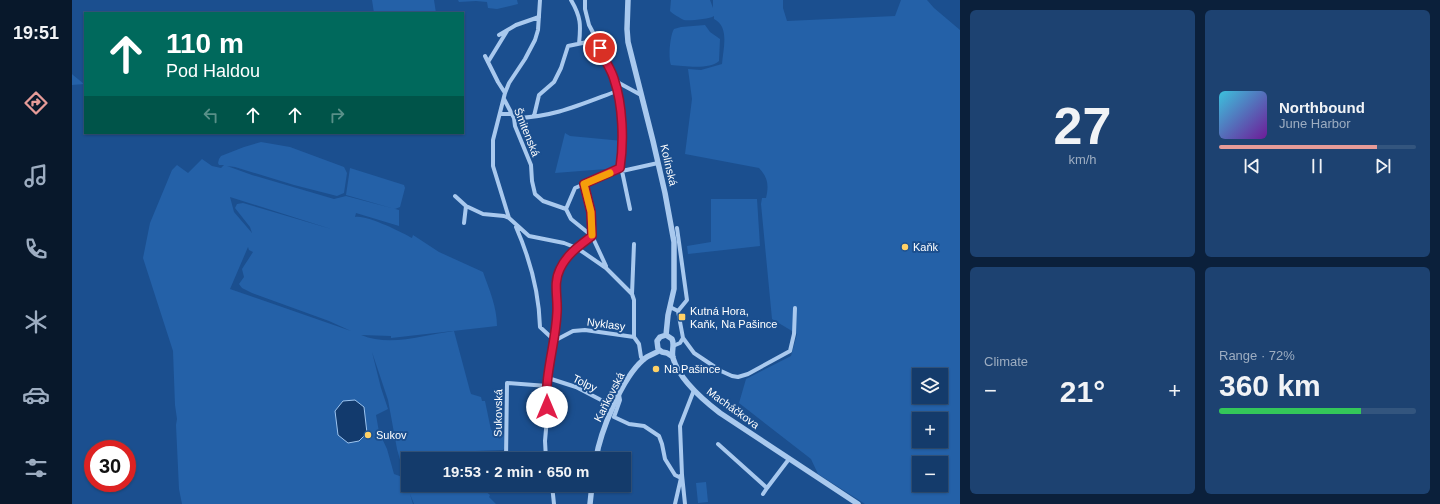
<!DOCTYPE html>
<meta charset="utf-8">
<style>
:root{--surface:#143b6b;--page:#1d4271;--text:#f1f3f6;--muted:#9dadc1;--line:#33557e;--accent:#e69b98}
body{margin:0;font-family:Arial,sans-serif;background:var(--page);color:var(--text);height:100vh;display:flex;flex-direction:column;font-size:15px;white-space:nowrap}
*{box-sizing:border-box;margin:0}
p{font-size:13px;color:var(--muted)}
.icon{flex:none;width:22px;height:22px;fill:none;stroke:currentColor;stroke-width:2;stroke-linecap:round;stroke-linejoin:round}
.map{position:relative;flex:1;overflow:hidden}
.side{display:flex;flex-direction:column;gap:10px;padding:10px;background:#0b203b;width:480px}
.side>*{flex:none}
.top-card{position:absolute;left:12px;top:12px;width:380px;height:122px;border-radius:0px;box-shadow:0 1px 3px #0004,0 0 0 1px var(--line);background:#00695c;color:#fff;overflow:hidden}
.controls{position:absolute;left:840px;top:368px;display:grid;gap:8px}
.controls a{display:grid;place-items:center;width:36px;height:36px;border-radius:0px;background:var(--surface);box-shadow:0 1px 3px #0004,0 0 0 1px var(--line);font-size:20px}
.speed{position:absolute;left:12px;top:440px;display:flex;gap:8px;font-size:20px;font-weight:700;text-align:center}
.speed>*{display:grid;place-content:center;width:52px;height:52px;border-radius:50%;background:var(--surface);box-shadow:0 1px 3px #0004,0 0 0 1px var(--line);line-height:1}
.speed .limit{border:6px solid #d22;background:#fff;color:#111}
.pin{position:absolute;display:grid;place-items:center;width:34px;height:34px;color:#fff;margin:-17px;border:2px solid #fff;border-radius:50%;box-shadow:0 1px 4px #0007}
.me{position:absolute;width:44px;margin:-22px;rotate:0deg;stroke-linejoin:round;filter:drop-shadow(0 0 3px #0008)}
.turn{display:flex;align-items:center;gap:14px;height:84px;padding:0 16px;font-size:18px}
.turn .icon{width:52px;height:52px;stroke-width:2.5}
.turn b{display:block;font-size:28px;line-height:34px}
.lanes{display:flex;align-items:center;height:38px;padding:0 16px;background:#0003;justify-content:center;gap:20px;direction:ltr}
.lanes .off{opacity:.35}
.big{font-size:30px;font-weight:600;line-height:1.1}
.side .tile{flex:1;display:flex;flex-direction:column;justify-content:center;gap:6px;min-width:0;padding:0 14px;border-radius:6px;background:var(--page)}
.side .dial{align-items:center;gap:0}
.dial b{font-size:52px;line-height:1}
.song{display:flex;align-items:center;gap:12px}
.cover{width:48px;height:48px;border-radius:6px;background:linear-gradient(135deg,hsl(190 70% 55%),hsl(280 70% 35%))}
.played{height:4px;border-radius:2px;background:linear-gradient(90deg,var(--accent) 80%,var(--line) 80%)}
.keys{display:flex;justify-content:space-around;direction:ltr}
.heat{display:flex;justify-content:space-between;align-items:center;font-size:22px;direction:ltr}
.charge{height:6px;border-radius:3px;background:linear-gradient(90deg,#34c759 72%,var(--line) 0)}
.side .tiles{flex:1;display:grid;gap:10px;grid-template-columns:repeat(2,1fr)}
.trip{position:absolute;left:329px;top:452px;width:230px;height:40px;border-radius:0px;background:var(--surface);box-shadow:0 1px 3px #0004,0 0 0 1px var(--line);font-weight:600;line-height:40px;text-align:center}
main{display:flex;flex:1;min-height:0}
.menu{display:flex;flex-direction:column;width:72px;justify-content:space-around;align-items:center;background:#08182b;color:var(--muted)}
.menu .icon{width:28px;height:28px}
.menu .current{color:var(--accent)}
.menu b{font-size:18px;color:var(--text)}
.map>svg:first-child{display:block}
.green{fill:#2461a8;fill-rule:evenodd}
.water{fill:#123a6d;stroke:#9cc4f0}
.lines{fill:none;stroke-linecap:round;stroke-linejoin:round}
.minor{stroke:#a9c9ee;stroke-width:4}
.tertiary{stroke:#a9c9ee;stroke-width:5.5}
.route-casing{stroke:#92132f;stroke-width:10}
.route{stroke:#e11d48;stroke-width:7}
.slow{stroke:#f59e0b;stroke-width:7}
.poi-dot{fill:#ffd166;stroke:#1b4f8f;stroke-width:1.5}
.labels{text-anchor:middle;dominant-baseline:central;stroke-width:4;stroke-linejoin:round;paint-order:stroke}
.street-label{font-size:11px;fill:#fff;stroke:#1b4f8f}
.poi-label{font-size:11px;fill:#fff;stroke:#1b4f8f;text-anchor:start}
</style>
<main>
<nav class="menu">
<b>19:51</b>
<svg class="icon current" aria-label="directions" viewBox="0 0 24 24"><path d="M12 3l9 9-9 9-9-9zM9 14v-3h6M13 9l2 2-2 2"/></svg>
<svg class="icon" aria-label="music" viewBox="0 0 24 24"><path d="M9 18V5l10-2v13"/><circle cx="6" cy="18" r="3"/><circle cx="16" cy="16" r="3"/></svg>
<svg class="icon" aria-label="phone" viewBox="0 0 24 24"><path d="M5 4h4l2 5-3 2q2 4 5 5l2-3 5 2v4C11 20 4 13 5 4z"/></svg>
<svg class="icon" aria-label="climate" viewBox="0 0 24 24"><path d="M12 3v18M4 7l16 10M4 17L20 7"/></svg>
<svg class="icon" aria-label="car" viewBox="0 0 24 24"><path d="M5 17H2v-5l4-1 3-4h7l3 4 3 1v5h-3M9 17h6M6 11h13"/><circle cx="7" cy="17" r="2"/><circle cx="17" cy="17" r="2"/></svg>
<svg class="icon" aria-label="filters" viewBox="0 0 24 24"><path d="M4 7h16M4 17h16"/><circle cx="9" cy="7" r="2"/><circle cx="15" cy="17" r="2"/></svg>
</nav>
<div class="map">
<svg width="888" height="504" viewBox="0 0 888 504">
<rect width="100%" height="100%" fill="#1b4f8f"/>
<path class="green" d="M300 0H362L364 13H302Z
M386 0H445L446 4 425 9 416 8 415 2 404 1 387 2Z
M599 0H638L641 8V0H711V8L715 21 823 16 829 0H855L862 8 888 30V504H793L746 474 739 459 667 403 674 379 719 356 725 334 700 319 689 204 690 198H694C697 185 696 178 687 168L613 154 620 99 616 69 629 70 650 64C651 49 658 27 642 19V16C638 19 617 21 612 20 608 18 601 14 598 11ZM847 375H869V397H847ZM847 419H869V441H847ZM847 463H869V485H847Z
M633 25 638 32 648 39 647 61C638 70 612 66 599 65 596 59 598 35 602 29L609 27Z
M0 74 1 75 12 84 0 85Z
M493 133 498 136 551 141 547 168 483 173Z
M189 142 218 147 272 167 275 173 272 193 265 196 222 185 163 167 155 166 180 175 262 199 274 196 327 210V226L284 213 283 217C293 214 330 232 340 238L341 235 367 252 411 272C417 289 425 307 425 326L319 338V336L289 335C318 347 352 335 382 331L398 391 399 394 409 397 410 401H413L419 430 432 434 433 448 431 450 404 451V459H336V485H406L418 495 417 497 424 504H342L338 494 341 504H110L107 489 104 425 105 419 103 405 101 351 71 258 78 223 100 170 105 165 116 173 130 159 140 166 149 168 152 165H147L146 163 147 159 149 156 172 147ZM158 197 259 229 171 203 165 204 163 208 178 227 180 233 162 212ZM176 247 177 250 181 252 170 269 172 277 167 284 170 288 180 293 257 321 279 331 158 289ZM300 352 316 400 325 449 333 478 322 474 315 449 307 432 304 415 316 409 309 388Z
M278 168 332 185 333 188 328 207 323 209 274 195Z
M639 199H685L688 246 616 254 615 246 639 242Z
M634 482 636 502 626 503 624 483Z"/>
<path class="water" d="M283 400 292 407 295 433 287 441 276 443 266 435 263 411 271 401Z"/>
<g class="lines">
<path class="minor" d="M499 0C509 17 509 25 507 44
M513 0V9L517 25 525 40 530 56 542 78 547 83 569 95
M427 35 444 25 467 17
M413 56 426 82 433 93
M416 62 435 31
M542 78C549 107 553 139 548 169
M432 99 442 118 443 126 459 165 460 181 463 194 471 201 494 209 499 219 520 236
M428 114H440
M462 116 467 95 482 82 489 68 496 46 525 40
M442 118C480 118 510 104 545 91
M548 169 550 171 586 163
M550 171 558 209
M513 184 519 212 520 236 534 266
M383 196 394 206 411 214 432 216 437 218 457 236 492 243 505 248 534 268 560 294 562 300V337L567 344 569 357 571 360
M494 209 503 188 548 169
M437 218 421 166V140L433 93 437 83 453 59 463 40 466 30 468 0
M392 223 394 206
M444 227C458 259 467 291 468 327L482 340
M605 228 615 300 606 311
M560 294 562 244
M598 307 606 311 611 338 608 343 601 346
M611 338 622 353 649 371 660 376 666 377 676 374 718 351 722 334 723 308
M482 341 501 331 513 330 562 337
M476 378 504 387 529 400 543 402
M547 395 548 400 542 417 557 424 572 426 587 436 590 444 593 459 603 475 607 477 610 475
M646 444 695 488 717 459
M434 459 435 383 475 386
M474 459 473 441 475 418 474 398 485 311 484 288 485 278 488 270 500 251 520 236
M480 485 482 504
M691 494 695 488
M603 504 609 478
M613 504 610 475 608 426 622 390"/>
<path class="tertiary" d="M556 0 555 29 556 42 581 141 593 193 602 242V289L596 315 594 335
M601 357 595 353 590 352 586 349 585 341 588 337 594 335 600 339C603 345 599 351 601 358 607 379 631 400 648 413L786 504
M524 459C528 432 550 378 571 360 576 355 582 354 587 351
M518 504 520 485"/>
</g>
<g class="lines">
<g class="route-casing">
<path id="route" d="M475 407C472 375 484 343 485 312 486 297 481 283 488 269 495 254 507 246 520 236L519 212 512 184 548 168C552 142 551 105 542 79 539 68 531 59 528 48"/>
</g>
<use href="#route" class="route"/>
<path class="slow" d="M520 235 519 212 512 184 538 173"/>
</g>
<g class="poi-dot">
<circle cx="833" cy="247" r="4"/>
<rect x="606" y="313" width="8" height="8" rx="2"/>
<circle cx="584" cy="369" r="4"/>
<circle cx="296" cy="435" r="4"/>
</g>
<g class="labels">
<g class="street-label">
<text transform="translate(455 132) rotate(68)">Šmitenská</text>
<text transform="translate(597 165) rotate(77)">Kolínská</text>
<text transform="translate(534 324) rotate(7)">Nyklasy</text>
<text transform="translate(513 383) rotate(26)">Tolpy</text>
<text transform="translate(537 397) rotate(-63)">Kaňkovská</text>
<text transform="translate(661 408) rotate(36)">Macháčkova</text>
<text transform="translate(426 413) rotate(-89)">Sukovská</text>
</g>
<g class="poi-label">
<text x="841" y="247">Kaňk</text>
<text x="618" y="311">Kutná Hora,<tspan x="618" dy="13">Kaňk, Na Pašince</tspan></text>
<text x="592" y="369">Na Pašince</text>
<text x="304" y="435">Sukov</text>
</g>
</g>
</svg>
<div class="controls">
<a><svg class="icon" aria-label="layers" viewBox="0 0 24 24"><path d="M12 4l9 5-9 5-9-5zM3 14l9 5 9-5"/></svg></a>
<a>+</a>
<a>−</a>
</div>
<div class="speed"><div class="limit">30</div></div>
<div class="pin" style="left:528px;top:48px;background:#d93025"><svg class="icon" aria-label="arrive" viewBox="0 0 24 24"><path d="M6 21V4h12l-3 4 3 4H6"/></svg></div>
<svg class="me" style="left:475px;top:407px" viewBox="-20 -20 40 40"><circle r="19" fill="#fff"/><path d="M0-13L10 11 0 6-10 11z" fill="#e11d48"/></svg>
<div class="trip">19:53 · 2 min · 650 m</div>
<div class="top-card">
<div class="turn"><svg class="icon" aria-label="ahead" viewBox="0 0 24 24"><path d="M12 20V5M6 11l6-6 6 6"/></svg><div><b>110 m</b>Pod Haldou</div></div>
<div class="lanes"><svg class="icon off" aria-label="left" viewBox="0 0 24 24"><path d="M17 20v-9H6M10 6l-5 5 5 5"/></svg><svg class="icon" aria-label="ahead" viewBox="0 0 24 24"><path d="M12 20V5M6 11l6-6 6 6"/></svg><svg class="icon" aria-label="ahead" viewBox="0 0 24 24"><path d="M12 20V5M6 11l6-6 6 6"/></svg><svg class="icon off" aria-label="right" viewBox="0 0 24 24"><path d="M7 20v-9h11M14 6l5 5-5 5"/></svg></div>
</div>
</div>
<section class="side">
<div class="tiles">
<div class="tile dial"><b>27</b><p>km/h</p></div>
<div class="tile">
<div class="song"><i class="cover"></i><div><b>Northbound</b><p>June Harbor</p></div></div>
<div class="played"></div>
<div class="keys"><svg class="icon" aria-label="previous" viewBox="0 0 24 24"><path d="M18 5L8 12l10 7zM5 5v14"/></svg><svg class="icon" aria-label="pause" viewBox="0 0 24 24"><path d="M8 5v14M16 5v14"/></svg><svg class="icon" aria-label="next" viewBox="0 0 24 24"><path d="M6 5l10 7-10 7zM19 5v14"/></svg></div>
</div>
<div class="tile"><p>Climate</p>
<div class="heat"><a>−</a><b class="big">21°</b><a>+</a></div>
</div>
<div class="tile"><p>Range · 72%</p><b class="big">360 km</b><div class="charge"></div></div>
</div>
</section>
</main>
